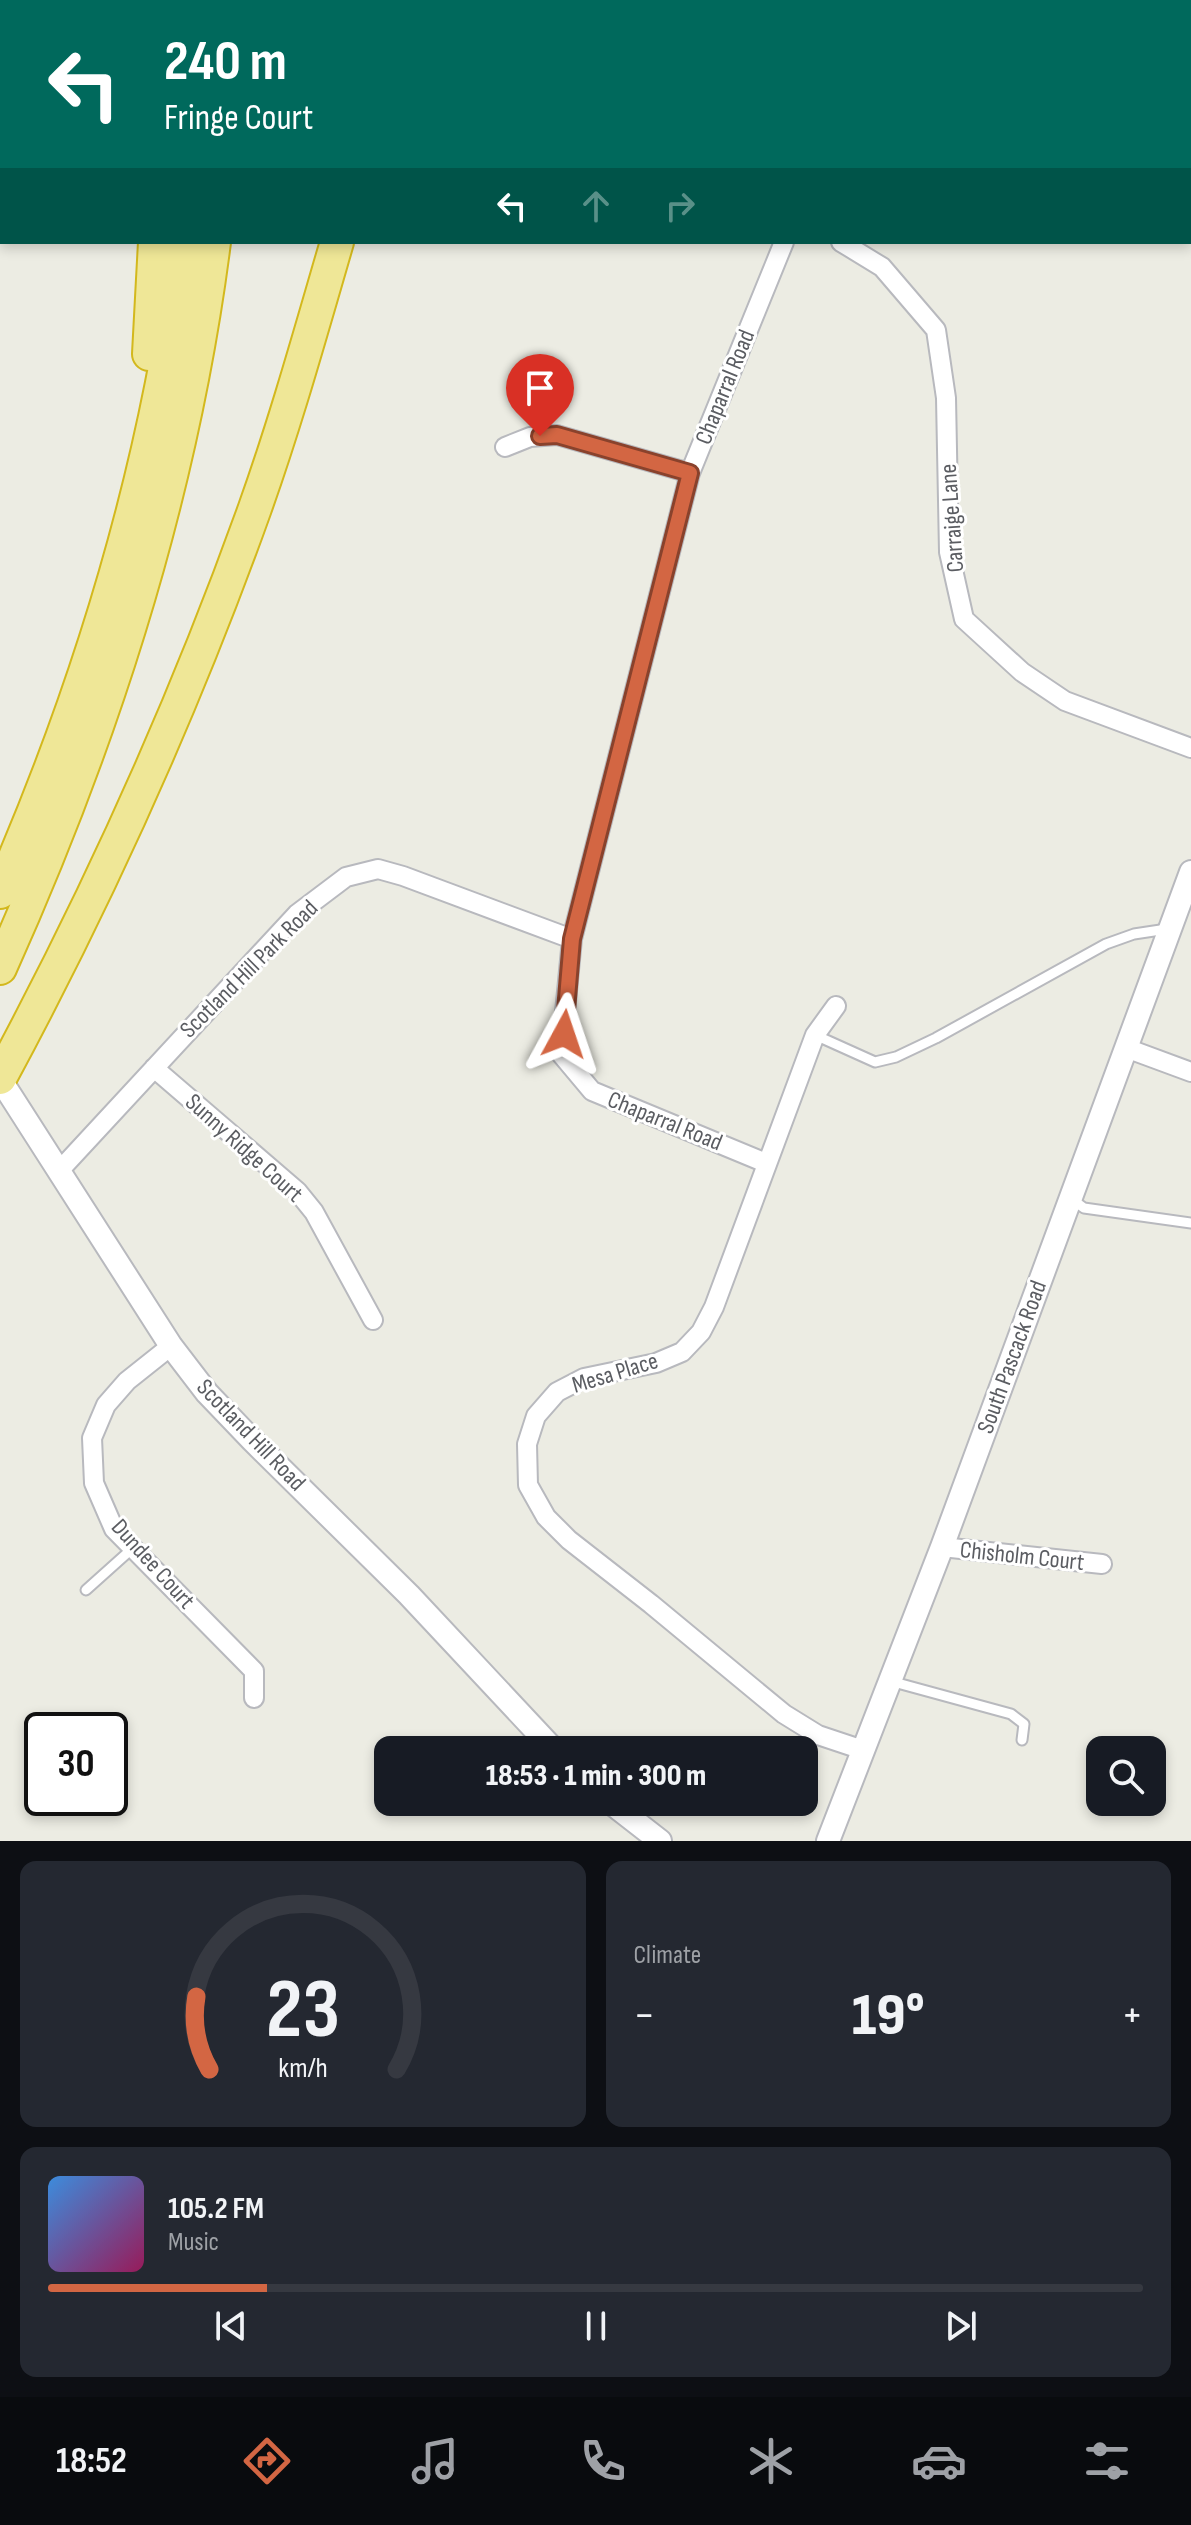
<!DOCTYPE html>
<meta charset="utf-8">
<style>
:root{--surface:#171b24;--page:#242831;--text:#f1f3f6;--muted:#9ea1a6;--line:#363941;--accent:#d36643}
body{margin:0;font-family:"Sofia Sans Condensed",sans-serif;background:var(--page);color:var(--text);height:100vh;display:flex;flex-direction:column;font-size:30px;white-space:nowrap}
*{box-sizing:border-box;margin:0}
p{font-size:26px;color:var(--muted)}
.icon{flex:none;width:44px;height:44px;fill:none;stroke:currentColor;stroke-width:2;stroke-linecap:round;stroke-linejoin:round}
.map{position:relative;height:1841px;overflow:hidden}
.side{display:flex;flex-direction:column;gap:20px;padding:20px;background:#0d0f14;flex:1}
.side>*{flex:none}
.hud{position:absolute;left:0px;top:0px;width:1192px;height:244px;box-shadow:0 4px 12px #0003;background:#00695c;color:#fff;overflow:hidden}
.controls{position:absolute;left:1086px;top:1736px;display:grid;gap:16px}
.controls a{display:grid;place-items:center;width:80px;height:80px;border-radius:16px;background:var(--surface);box-shadow:0 4px 12px #0003;font-size:40px}
.speed{position:absolute;left:24px;top:1712px;display:flex;gap:16px;font-size:40px;font-weight:700;text-align:center}
.speed>*{display:grid;place-content:center;width:104px;height:104px;border-radius:50%;background:var(--surface);box-shadow:0 4px 12px #0003;line-height:1}
.speed .limit{border:4px solid #111;border-radius:12px;background:#fff;color:#111}
.pin{position:absolute;display:grid;place-items:center;width:68px;height:68px;color:#fff;margin:-82px -34px;border-radius:50% 50% 50% 0;rotate:-45deg;box-shadow:0 0 8px #0007}
.pin .icon{rotate:45deg}
.me{position:absolute;width:88px;margin:-44px;rotate:5deg;stroke-linejoin:round;filter:drop-shadow(0 0 6px #0008)}
.turn{display:flex;align-items:center;gap:28px;height:168px;padding:0 32px;font-size:36px}
.turn .icon{width:104px;height:104px;stroke-width:2.5}
.turn b{display:block;font-size:56px;line-height:68px}
.lanes{display:flex;align-items:center;height:76px;padding:0 32px;background:#0003;justify-content:center;gap:40px;direction:ltr}
.lanes .off{opacity:.35}
.big{font-size:60px;font-weight:800;line-height:1.1}
.side .tile{flex:1;display:flex;flex-direction:column;justify-content:center;gap:12px;min-width:0;padding:0 28px;border-radius:16px;background:var(--page)}
.side .dial{align-items:center;gap:0}
.dial svg{height:208px;overflow:visible;fill:none;stroke:var(--line);stroke-width:7;stroke-linecap:round;text-anchor:middle}
.dial text{fill:var(--text);stroke:none}
.song{display:flex;align-items:center;gap:24px}
.cover{width:96px;height:96px;border-radius:12px;background:linear-gradient(135deg,hsl(210 70% 55%),hsl(330 70% 35%))}
.played{height:8px;border-radius:4px;background:linear-gradient(90deg,var(--accent) 20%,var(--line) 20%)}
.keys{display:flex;justify-content:space-around;direction:ltr}
.heat{display:flex;justify-content:space-between;align-items:center;font-size:44px;direction:ltr}
.side .tiles{flex:1;display:grid;gap:20px;grid-template-columns:1fr 1fr}
.tile:last-child{grid-column:span 2}
.trip{position:absolute;left:374px;top:1736px;width:444px;height:80px;border-radius:16px;background:var(--surface);box-shadow:0 4px 12px #0003;font-weight:800;line-height:80px;text-align:center}
.dock{display:flex;height:128px;justify-content:space-around;align-items:center;background:#090b0e;color:var(--muted)}
.dock .icon{width:56px;height:56px}
.dock .on{color:var(--accent)}
.dock b{font-size:36px;color:var(--text)}
.map>svg:first-child{display:block}
.lines{fill:none;stroke-linecap:round;stroke-linejoin:round}
.service-casing{stroke:#b8b9be;stroke-width:13}
.minor-casing{stroke:#b8b9be;stroke-width:22}
.tertiary-casing{stroke:#b8b9be;stroke-width:26}
.motorway-casing{stroke:#d3b81d;stroke-width:36}
.service{stroke:#fff;stroke-width:9}
.minor{stroke:#fff;stroke-width:18}
.tertiary{stroke:#fff;stroke-width:22}
.motorway{stroke:#efe797;stroke-width:32}
.route-casing{stroke:#89422c;stroke-width:20}
.route{stroke:#d36643;stroke-width:14}
.labels{text-anchor:middle;dominant-baseline:central;stroke-width:6;stroke-linejoin:round;paint-order:stroke}
.street-label{font-size:24px;fill:#5b5d62;stroke:#fff}
</style>
<div class="map">
<svg width="1191" height="1841" viewBox="0 0 1191 1841">
<rect width="100%" height="100%" fill="#ecece3"/>
<g class="lines">
<g class="service-casing">
<path id="service" d="M815 1035 875 1062 896 1057 936 1038 1106 944 1134 934 1167 929
M1070 1198 1084 1208 1191 1223
M86 1590 134 1547
M890 1681 1011 1714 1024 1724 1022 1740"/>
</g>
<g class="minor-casing">
<path id="minor" d="M715 2V0
M1190 53 1191 54
M841 242 882 267 936 330 946 398 949 552 964 619 1022 672 1065 701 1191 748
M505 447 530 437 557 435 690 473
M836 1006 815 1035 714 1307 701 1332 682 1352 656 1363 584 1378 557 1392 536 1416 527 1444 528 1485 546 1517 569 1540 651 1604 784 1714 818 1735 863 1750
M1126 1048 1191 1072
M154 1068 297 1191 314 1212 373 1320
M766 1163 592 1091 561 1054 572 939 690 473 784 242
M59 1171 297 914 346 877 378 869 403 876 572 939
M171 1346 127 1381 106 1405 92 1438 94 1483 114 1529 254 1671V1698
M942 1547 1102 1564"/>
</g>
<g class="tertiary-casing">
<path id="tertiary" d="M0 1079 171 1346 207 1393 252 1440 409 1595 554 1750
M610 1802 660 1841
M828 1841 942 1547 1191 872"/>
</g>
<g class="motorway-casing">
<path id="motorway" d="M119 0 120 2
M203 2V0
M231 2V0
M421 2 422 0
M149 354 155 242
M0 892C91 684 156 468 185 242
M0 968C104 737 182 493 214 242
M0 1078C99 894 185 704 255 508 286 421 311 331 337 242"/>
</g>
<use href="#service" class="service"/>
<use href="#minor" class="minor"/>
<use href="#tertiary" class="tertiary"/>
<use href="#motorway" class="motorway"/>
</g>
<g class="lines">
<g class="route-casing">
<path id="route" d="M540 436 557 435 690 473 572 939 564 1034"/>
</g>
<use href="#route" class="route"/>
</g>
<g class="labels">
<g class="street-label">
<text transform="translate(725 387) rotate(-68)">Chaparral Road</text>
<text transform="translate(952 518) rotate(-94)">Carraige Lane</text>
<text transform="translate(249 969) rotate(-45)">Scotland Hill Park Road</text>
<text transform="translate(665 1121) rotate(22)">Chaparral Road</text>
<text transform="translate(244 1148) rotate(42)">Sunny Ridge Court</text>
<text transform="translate(1012 1357) rotate(-70)">South Pascack Road</text>
<text transform="translate(615 1373) rotate(-17)">Mesa Place</text>
<text transform="translate(251 1435) rotate(46)">Scotland Hill Road</text>
<text transform="translate(1022 1556) rotate(6)">Chisholm Court</text>
<text transform="translate(153 1564) rotate(48)">Dundee Court</text>
</g>
</g>
</svg>
<div class="controls">
<a><svg class="icon" aria-label="search" viewBox="0 0 24 24"><circle cx="10" cy="10" r="6"/><path d="M15 15l6 6"/></svg></a>
</div>
<div class="speed"><div class="limit">30</div></div>
<div class="pin" style="left:540px;top:436px;background:#d93025"><svg class="icon" aria-label="arrive" viewBox="0 0 24 24"><path d="M6 21V4h12l-3 4 3 4H6"/></svg></div>
<svg class="me" style="left:564px;top:1034px" viewBox="-20 -20 40 40"><path d="M0-17L14 15 0 8-14 15z" fill="#d36643" stroke="#fff" stroke-width="4"/></svg>
<div class="trip">18:53 · 1 min · 300 m</div>
<div class="hud">
<div class="turn"><svg class="icon" aria-label="left" viewBox="0 0 24 24"><path d="M17 20v-9H6M10 6l-5 5 5 5"/></svg><div><b>240 m</b>Fringe Court</div></div>
<div class="lanes"><svg class="icon" aria-label="left" viewBox="0 0 24 24"><path d="M17 20v-9H6M10 6l-5 5 5 5"/></svg><svg class="icon off" aria-label="ahead" viewBox="0 0 24 24"><path d="M12 20V5M6 11l6-6 6 6"/></svg><svg class="icon off" aria-label="right" viewBox="0 0 24 24"><path d="M7 20v-9h11M14 6l5 5-5 5"/></svg></div>
</div>
</div>
<section class="side">
<div class="tiles">
<div class="tile dial"><svg viewBox="0 0 100 80">
<path d="M14 69A42 42 0 1 1 86 69"/>
<path d="M14 69A42 42 0 0 1 9 41" stroke="#d36643"/>
<text x="50" y="56" font-size="32" font-weight="700">23</text>
<text x="50" y="72" font-size="11">km/h</text>
</svg></div>
<div class="tile"><p>Climate</p>
<div class="heat"><a>−</a><b class="big">19°</b><a>+</a></div>
</div>
<div class="tile">
<div class="song"><i class="cover"></i><div><b>105.2 FM</b><p>Music</p></div></div>
<div class="played"></div>
<div class="keys"><svg class="icon" aria-label="previous" viewBox="0 0 24 24"><path d="M18 5L8 12l10 7zM5 5v14"/></svg><svg class="icon" aria-label="pause" viewBox="0 0 24 24"><path d="M8 5v14M16 5v14"/></svg><svg class="icon" aria-label="next" viewBox="0 0 24 24"><path d="M6 5l10 7-10 7zM19 5v14"/></svg></div>
</div>
</div>
</section>
<nav class="dock">
<b>18:52</b>
<svg class="icon on" aria-label="directions" viewBox="0 0 24 24"><path d="M12 3l9 9-9 9-9-9zM9 14v-3h6M13 9l2 2-2 2"/></svg>
<svg class="icon" aria-label="music" viewBox="0 0 24 24"><path d="M9 18V5l10-2v13"/><circle cx="6" cy="18" r="3"/><circle cx="16" cy="16" r="3"/></svg>
<svg class="icon" aria-label="phone" viewBox="0 0 24 24"><path d="M5 4h4l2 5-3 2q2 4 5 5l2-3 5 2v4C11 20 4 13 5 4z"/></svg>
<svg class="icon" aria-label="climate" viewBox="0 0 24 24"><path d="M12 3v18M4 7l16 10M4 17L20 7"/></svg>
<svg class="icon" aria-label="car" viewBox="0 0 24 24"><path d="M5 17H2v-5l4-1 3-4h7l3 4 3 1v5h-3M9 17h6M6 11h13"/><circle cx="7" cy="17" r="2"/><circle cx="17" cy="17" r="2"/></svg>
<svg class="icon" aria-label="filters" viewBox="0 0 24 24"><path d="M4 7h16M4 17h16"/><circle cx="9" cy="7" r="2"/><circle cx="15" cy="17" r="2"/></svg>
</nav>
